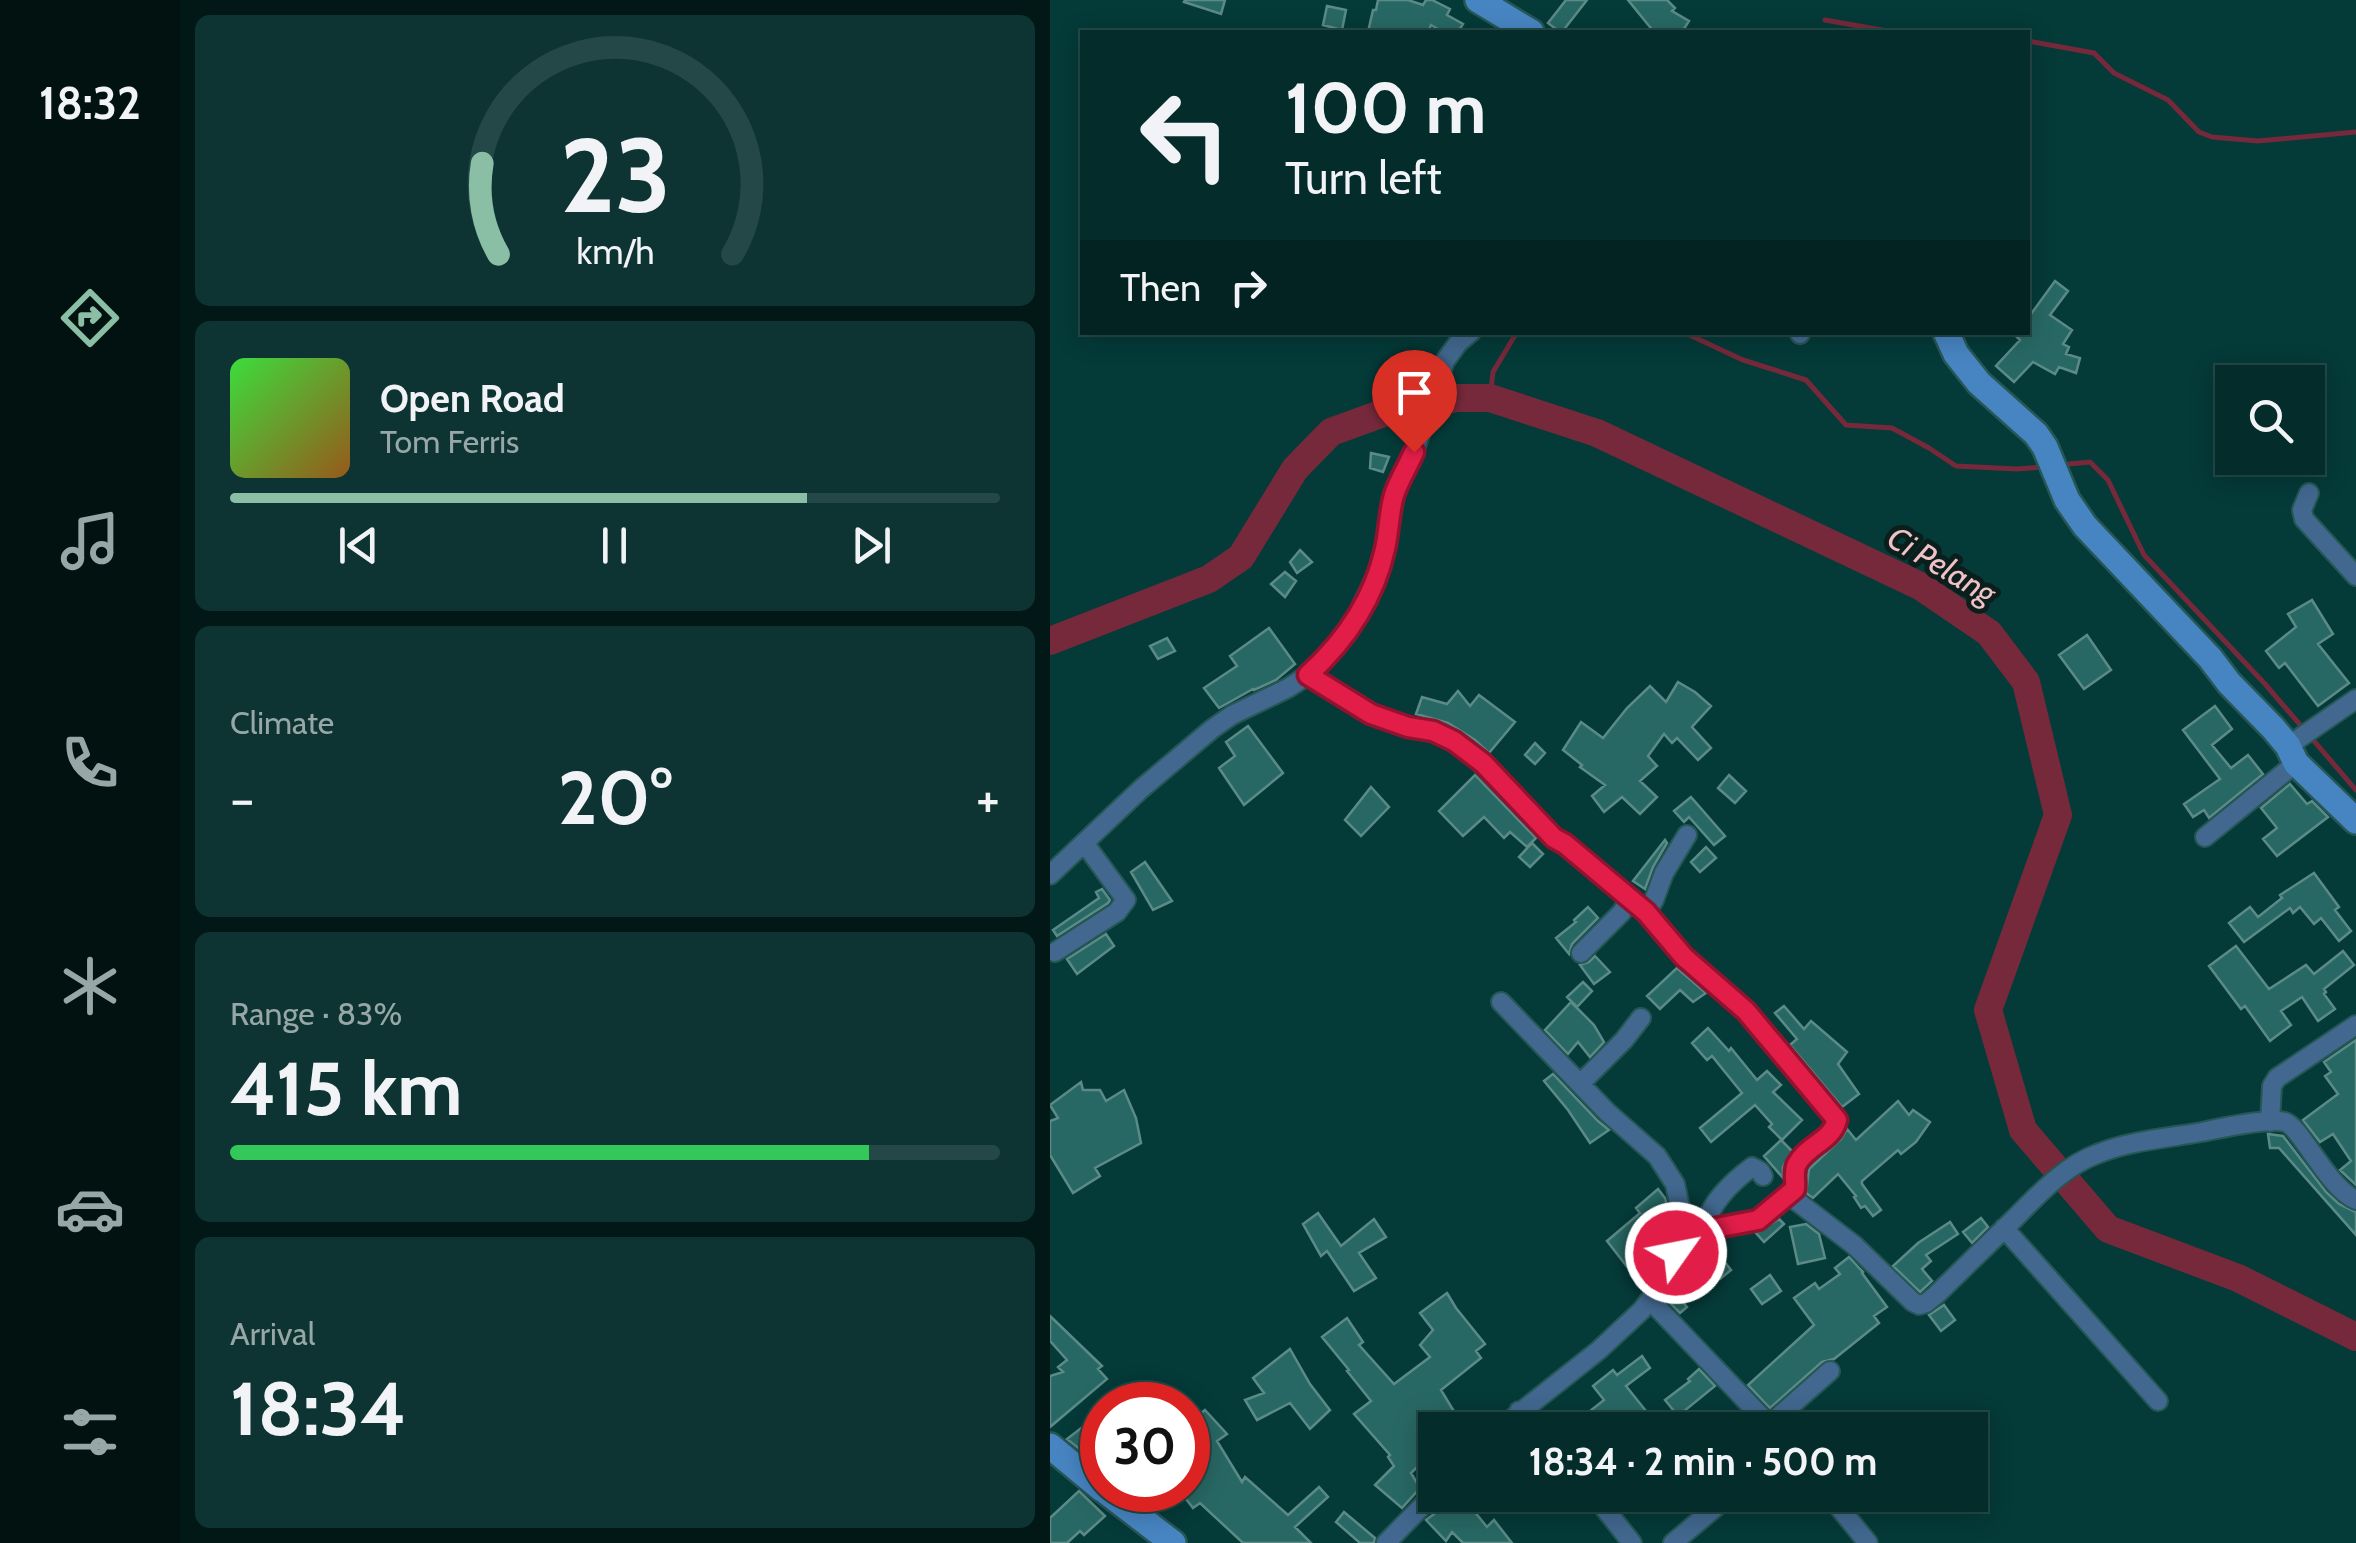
<!DOCTYPE html>
<meta charset="utf-8">
<style>
:root{--surface:#032c2a;--page:#0d3432;--text:#f1f3f6;--muted:#97a7a8;--line:#244847;--accent:#8abfa5}
body{margin:0;font-family:Cabin,sans-serif;background:var(--page);color:var(--text);height:100vh;display:flex;flex-direction:column;font-size:38px;white-space:nowrap}
*{box-sizing:border-box;margin:0}
p{font-size:32px;color:var(--muted)}
.icon{flex:none;width:55px;height:55px;fill:none;stroke:currentColor;stroke-width:2;stroke-linecap:round;stroke-linejoin:round}
.map{position:relative;flex:1;overflow:hidden}
.drawer{display:flex;flex-direction:column;gap:15px;padding:15px;background:#021817;width:870px}
.drawer>*{flex:none}
.top-card{position:absolute;left:30px;top:30px;width:950px;height:305px;border-radius:0px;box-shadow:0 5px 25px #0003,0 0 0 2px var(--line);background:#032c2a;color:var(--text);overflow:hidden}
.buttons{position:absolute;left:1165px;top:365px;display:grid;gap:20px}
.buttons a{display:grid;place-items:center;width:110px;height:110px;border-radius:0px;background:var(--surface);box-shadow:0 5px 25px #0003,0 0 0 2px var(--line);font-size:50px}
.speed{position:absolute;left:30px;top:1382px;display:flex;gap:20px;font-size:50px;font-weight:700;text-align:center}
.speed>*{display:grid;place-content:center;width:130px;height:130px;border-radius:50%;background:var(--surface);box-shadow:0 5px 25px #0003,0 0 0 2px var(--line);line-height:1}
.speed .limit{border:15px solid #d22;background:#fff;color:#111}
.pin{position:absolute;display:grid;place-items:center;width:85px;height:85px;color:#fff;margin:-102px -42px;border-radius:50% 50% 50% 0;rotate:-45deg;box-shadow:0 0 10px #0007}
.pin .icon{rotate:45deg}
.me{position:absolute;width:110px;margin:-55px;rotate:57deg;stroke-linejoin:round;filter:drop-shadow(0 0 8px #0008)}
.turn{display:flex;align-items:center;gap:35px;height:210px;padding:0 40px;font-size:45px}
.turn .icon{width:130px;height:130px;stroke-width:2.5}
.turn b{display:block;font-size:70px;line-height:85px}
.then{display:flex;align-items:center;height:95px;padding:0 40px;background:#0003;gap:20px;font-size:38px}
.big{font-size:75px;font-weight:800;line-height:1.1}
.drawer .tile{flex:1;display:flex;flex-direction:column;justify-content:center;gap:15px;min-width:0;padding:0 35px;border-radius:15px;background:var(--page)}
.drawer .dial{align-items:center;gap:0}
.dial svg{height:260px;overflow:visible;fill:none;stroke:var(--line);stroke-width:7;stroke-linecap:round;text-anchor:middle}
.dial text{fill:var(--text);stroke:none}
.song{display:flex;align-items:center;gap:30px}
.cover{width:120px;height:120px;border-radius:15px;background:linear-gradient(135deg,hsl(120 70% 55%),hsl(30 70% 35%))}
.played{height:10px;border-radius:5px;background:linear-gradient(90deg,var(--accent) 75%,var(--line) 75%)}
.keys{display:flex;justify-content:space-around;direction:ltr}
.heat{display:flex;justify-content:space-between;align-items:center;font-size:55px;direction:ltr}
.charge{height:15px;border-radius:8px;background:linear-gradient(90deg,#34c759 83%,var(--line) 0)}
.trip{position:absolute;left:368px;top:1412px;width:570px;height:100px;border-radius:0px;background:var(--surface);box-shadow:0 5px 25px #0003,0 0 0 2px var(--line);font-weight:800;line-height:100px;text-align:center}
main{display:flex;flex:1;min-height:0}
.tabs{display:flex;flex-direction:column;width:180px;justify-content:space-around;align-items:center;background:#011211;color:var(--muted)}
.tabs .icon{width:70px;height:70px}
.tabs .current{color:var(--accent)}
.tabs b{font-size:45px;color:var(--text)}
.map>svg:first-child{display:block}
.lines{fill:none;stroke-linecap:round;stroke-linejoin:round}
.stream{stroke:#76293a;stroke-width:5}
.river{stroke:#76293a;stroke-width:28}
.building{fill:#286864;stroke:#5b8a87;stroke-width:2.5}
.street-casing{stroke:#255755;stroke-width:22}
.secondary-casing{stroke:#255755;stroke-width:30}
.street{stroke:#42688f;stroke-width:18}
.secondary{stroke:#4785c2;stroke-width:25}
.route-casing{stroke:#92132f;stroke-width:25}
.route{stroke:#e11d48;stroke-width:18}
.labels{text-anchor:middle;dominant-baseline:central;stroke-width:10;stroke-linejoin:round;paint-order:stroke}
.water-label{font-size:32px;font-style:italic;fill:#f0c1c6;stroke:#0a1e1c}
</style>
<main>
<nav class="tabs">
<b>18:32</b>
<svg class="icon current" aria-label="directions" viewBox="0 0 24 24"><path d="M12 3l9 9-9 9-9-9zM9 14v-3h6M13 9l2 2-2 2"/></svg>
<svg class="icon" aria-label="music" viewBox="0 0 24 24"><path d="M9 18V5l10-2v13"/><circle cx="6" cy="18" r="3"/><circle cx="16" cy="16" r="3"/></svg>
<svg class="icon" aria-label="phone" viewBox="0 0 24 24"><path d="M5 4h4l2 5-3 2q2 4 5 5l2-3 5 2v4C11 20 4 13 5 4z"/></svg>
<svg class="icon" aria-label="climate" viewBox="0 0 24 24"><path d="M12 3v18M4 7l16 10M4 17L20 7"/></svg>
<svg class="icon" aria-label="car" viewBox="0 0 24 24"><path d="M5 17H2v-5l4-1 3-4h7l3 4 3 1v5h-3M9 17h6M6 11h13"/><circle cx="7" cy="17" r="2"/><circle cx="17" cy="17" r="2"/></svg>
<svg class="icon" aria-label="filters" viewBox="0 0 24 24"><path d="M4 7h16M4 17h16"/><circle cx="9" cy="7" r="2"/><circle cx="15" cy="17" r="2"/></svg>
</nav>
<section class="drawer">
<div class="tile dial"><svg viewBox="0 0 100 80">
<path d="M14 69A42 42 0 1 1 86 69"/>
<path d="M14 69A42 42 0 0 1 9 41" stroke="#8abfa5"/>
<text x="50" y="56" font-size="32" font-weight="700">23</text>
<text x="50" y="72" font-size="11">km/h</text>
</svg></div>
<div class="tile">
<div class="song"><i class="cover"></i><div><b>Open Road</b><p>Tom Ferris</p></div></div>
<div class="played"></div>
<div class="keys"><svg class="icon" aria-label="previous" viewBox="0 0 24 24"><path d="M18 5L8 12l10 7zM5 5v14"/></svg><svg class="icon" aria-label="pause" viewBox="0 0 24 24"><path d="M8 5v14M16 5v14"/></svg><svg class="icon" aria-label="next" viewBox="0 0 24 24"><path d="M6 5l10 7-10 7zM19 5v14"/></svg></div>
</div>
<div class="tile"><p>Climate</p>
<div class="heat"><a>−</a><b class="big">20°</b><a>+</a></div>
</div>
<div class="tile"><p>Range · 83%</p><b class="big">415 km</b><div class="charge"></div></div>
<div class="tile"><p>Arrival</p><b class="big">18:34</b></div>
</section>
<div class="map">
<svg width="1306" height="1543" viewBox="0 0 1306 1543">
<rect width="100%" height="100%" fill="#043a38"/>
<g class="lines">
<path class="stream" d="M775 20 843 32
M978 41 1044 53 1064 73 1118 100 1149 132 1162 137 1208 141 1306 132
M633 332 693 360 756 380 796 425 842 428 879 448 906 466 967 469 993 467
M440 398 443 372 467 332
M1009 465 1040 462 1058 480 1094 555 1215 684 1306 790"/>
<path class="river" d="M0 641 159 579 191 557 245 469 281 432 336 412 407 398H440L547 433 870 586 939 633 976 682 1008 815 938 1010 973 1130 1058 1229 1188 1278 1306 1337"/>
</g>
<path class="building" d="M135 0H175L171 14 134 2Z
M328 0H358L373 5 376 0H382L400 9 397 15 413 24 408 32H393L381 25 378 32H318L323 10H326Z
M516 0H537L512 32H510L498 23Z
M578 0H617L625 8 622 11 639 21 632 32H604Z
M277 6 296 10 292 30 273 25Z
M1005 281 1018 291 1000 315 1022 330 1013 344 1019 347 1016 354 1030 358 1026 373 1009 367 1005 374 983 362 964 382 946 366 970 340 962 332H978V318Z
M321 453 339 457 333 472 320 468Z
M250 550 262 562 247 573 240 562Z
M235 572 246 581 235 597 221 584Z
M1262 600 1283 634 1268 644 1299 683 1268 706 1235 663 1229 668 1216 651 1246 627 1238 614Z
M219 628 245 664 226 680 204 690 203 689 169 708 154 688 187 666 180 656Z
M1037 635 1061 670 1034 689 1009 655Z
M117 638 125 651 108 659 100 646Z
M628 682 645 692 661 706 642 727 661 748 648 760 627 738 622 743 614 734 598 756 607 766 590 781 607 797 590 814 572 797 554 812 542 796 555 785 530 767 532 765 513 750 531 722 553 738 577 708 600 686 616 702Z
M408 691 420 706 429 695 465 722 439 753 425 740 398 723 366 714 372 697 397 704Z
M1165 706 1182 729 1162 745 1181 768 1198 755 1213 774 1159 818 1154 810 1143 817 1134 804 1170 779 1133 730Z
M198 726 233 773 194 805 169 768 185 756 176 742Z
M485 743 495 753 485 764 475 755Z
M425 775 486 838 477 847 460 832 454 838 434 817 413 836 389 811Z
M679 775 696 791 685 803 668 788Z
M1240 784 1257 804 1262 801 1278 817 1227 856 1213 839 1227 828 1211 808Z
M321 787 339 807 311 836 295 820Z
M641 797 675 836 664 845 639 817 634 822 624 811Z
M615 840 617 843 603 867 595 889 583 881Z
M482 843 493 854 480 867 469 857Z
M656 847 666 858 650 872 641 862Z
M95 862 122 901 103 910 81 872Z
M1264 873 1289 907 1285 910 1301 931 1289 941 1271 918 1264 924 1250 907 1243 913 1240 908 1194 942 1179 923 1200 907 1208 917 1232 898 1230 895Z
M52 889 60 900 58 903 7 936 3 930 49 898 46 892Z
M538 907 548 918 522 944 519 954 506 938 526 922 524 920Z
M56 934 64 946 27 974 17 959Z
M1186 946 1219 989 1256 965 1264 974 1293 951 1304 965 1274 989 1276 992 1274 994 1285 1009 1268 1021 1252 997 1231 1011 1241 1025 1220 1041 1195 1006 1191 1009 1159 966Z
M545 956 560 972 544 984 530 965 539 962Z
M627 968 656 993 643 1002 630 990 610 1009 597 996Z
M533 982 542 991 527 1007 517 997Z
M521 1002 544 1025 554 1042 540 1057 528 1042 518 1054 495 1030Z
M734 1006 754 1029 761 1021 797 1052 788 1064 809 1094 792 1107 740 1045 747 1039 725 1013Z
M658 1028 679 1051 681 1048 707 1080 717 1071 731 1085 723 1092 752 1120 732 1140 719 1127 722 1124 705 1105 661 1142 650 1128 692 1093 662 1056 657 1060 642 1043Z
M1306 1040V1185L1290 1170 1301 1161 1283 1134 1270 1142 1253 1120 1288 1094 1275 1076 1281 1072 1274 1062Z
M503 1074 548 1121 559 1130 540 1143 518 1110 494 1081Z
M31 1082 33 1090H50L56 1101 74 1090 86 1118 91 1143 45 1168 50 1176 23 1193 0 1155V1121L8 1118 0 1105Z
M848 1101 859 1115 863 1110 880 1122 866 1142 851 1154 848 1150 812 1181V1184L831 1210 823 1216 815 1206 811 1208 804 1197 806 1196 788 1174 763 1198 756 1193 759 1169 791 1139 797 1129 806 1140Z
M1218 1134 1233 1136 1276 1192 1289 1204 1306 1212V1235L1229 1148H1220Z
M731 1140 742 1151 733 1167V1178L714 1156Z
M608 1189 615 1198 617 1206 596 1225 600 1229 584 1243 601 1265 585 1277 557 1241 590 1213 586 1208Z
M268 1213 291 1246 324 1219 336 1237 309 1253 326 1278 304 1291 277 1251 271 1256 253 1224Z
M931 1218 938 1227 922 1243 913 1232Z
M729 1219 734 1224 714 1242 706 1233Z
M900 1222 908 1234 876 1255 881 1261 872 1269 882 1281 870 1292 843 1266 868 1243Z
M756 1224 769 1234 775 1258 748 1264 740 1227Z
M665 1249 681 1270 670 1279 654 1258Z
M799 1257 810 1269 813 1272 812 1273 837 1307 824 1316 829 1323 784 1359 772 1362 720 1408 698 1385 764 1325 744 1298 765 1283 769 1289 790 1274 785 1268Z
M720 1275 731 1291 712 1304 701 1289Z
M623 1290 637 1307 630 1313 615 1298Z
M397 1293 406 1308 435 1344 426 1351 431 1358 391 1390 405 1413 385 1429V1450L361 1473 370 1488 352 1508 325 1485 344 1466 338 1457 340 1455 304 1414 321 1401 297 1371 299 1370 272 1337 297 1318 313 1342 309 1345 344 1384 380 1357 370 1345 383 1330 370 1313Z
M894 1305 905 1320 891 1331 879 1315Z
M0 1316 52 1366 48 1369 57 1379 0 1427V1376L13 1372 8 1367 17 1360 0 1341Z
M240 1349 260 1384 280 1410 260 1429 240 1403 207 1420 195 1400 214 1393 203 1378Z
M592 1356 600 1368 576 1386 596 1411 572 1430H516L554 1400 543 1386 563 1370 567 1375Z
M649 1369 665 1386 628 1416 615 1400 640 1381 638 1379Z
M155 1410 177 1434 167 1441 192 1482 195 1477 238 1515 269 1487 278 1497 245 1527 261 1543H193L150 1503 143 1508 129 1490H138V1423Z
M52 1412V1449L42 1459 17 1439Z
M29 1491 55 1516 34 1535 30 1531 17 1543H0V1518Z
M397 1495H411L437 1527 444 1520 462 1543H413L402 1532 396 1541 376 1520 399 1503 396 1499Z
M294 1512 325 1538 324 1543H310L286 1522Z"/>
<g class="lines">
<g class="street-casing">
<path id="street" d="M750 332V334
M1259 493 1252 510 1254 519 1306 576
M258 675 321 713 342 722 393 735 418 750 490 825 596 913 634 957 695 1011 787 1120 783 1130 748 1162 745 1171 746 1184 743 1193 707 1220 694 1224 665 1227 643 1237 618 1262 611 1273 603 1295 592 1310 549 1350 448 1430
M1238 746 1306 699
M1155 837 1246 763
M0 875 91 789 162 729 182 715 238 688 258 675 290 642 302 626 326 576 335 553 345 493 364 452 395 361 408 343 421 332
M596 913 604 900 614 873 637 835
M5 952 67 912 76 900 35 844
M531 953 571 913 580 900
M451 1002 557 1112 607 1156 625 1184 631 1212 643 1237
M530 1084 574 1040 591 1018
M1220 1122 1222 1086 1227 1078 1306 1025
M740 1196 804 1245 863 1302 869 1305 876 1303 886 1295C912 1270 937 1245 963 1220 987 1196 1014 1166 1047 1154 1079 1141 1117 1138 1152 1132 1170 1128 1219 1118 1235 1122 1250 1126 1278 1188 1306 1200
M954 1228 1108 1401
M655 1230C657 1205 683 1181 702 1167L710 1171 713 1176
M600 1300 724 1430
M469 1411 486 1430
M719 1425 780 1371
M544 1495 582 1543
M779 1495 818 1543
M336 1543 385 1493
M623 1543 680 1495"/>
</g>
<g class="secondary-casing">
<path id="secondary" d="M428 0 481 32
M896 332 906 354 929 383 986 434 995 447 1017 500 1035 526 1160 658 1179 683 1223 728 1238 746 1246 763 1306 821
M0 1446 52 1489
M54 1490 123 1543"/>
</g>
<use href="#street" class="street"/>
<use href="#secondary" class="secondary"/>
</g>
<g class="lines">
<g class="route-casing">
<path id="route" d="M364 452C358 466 349 480 344 495 339 512 339 532 335 549 324 599 295 641 258 675L321 714 358 727 383 731 404 741 433 763 504 838 515 844 596 912 634 957 696 1011 787 1120C782 1141 757 1145 747 1164 743 1171 746 1181 745 1189L708 1220 655 1230 626 1253"/>
</g>
<use href="#route" class="route"/>
</g>
<g class="labels">
<g class="water-label">
<text transform="translate(892 565) rotate(31)">Ci Pelang</text>
</g>
</g>
</svg>
<div class="buttons">
<a><svg class="icon" aria-label="search" viewBox="0 0 24 24"><circle cx="10" cy="10" r="6"/><path d="M15 15l6 6"/></svg></a>
</div>
<div class="speed"><div class="limit">30</div></div>
<div class="pin" style="left:364px;top:452px;background:#d93025"><svg class="icon" aria-label="arrive" viewBox="0 0 24 24"><path d="M6 21V4h12l-3 4 3 4H6"/></svg></div>
<svg class="me" style="left:626px;top:1253px" viewBox="-20 -20 40 40"><circle r="17" fill="#e11d48" stroke="#fff" stroke-width="3"/><path d="M0-11L8 9 0 5-8 9z" fill="#fff"/></svg>
<div class="trip">18:34 · 2 min · 500 m</div>
<div class="top-card">
<div class="turn"><svg class="icon" aria-label="left" viewBox="0 0 24 24"><path d="M17 20v-9H6M10 6l-5 5 5 5"/></svg><div><b>100 m</b>Turn left</div></div>
<div class="then">Then<svg class="icon" aria-label="right" viewBox="0 0 24 24"><path d="M7 20v-9h11M14 6l5 5-5 5"/></svg></div>
</div>
</div>
</main>
